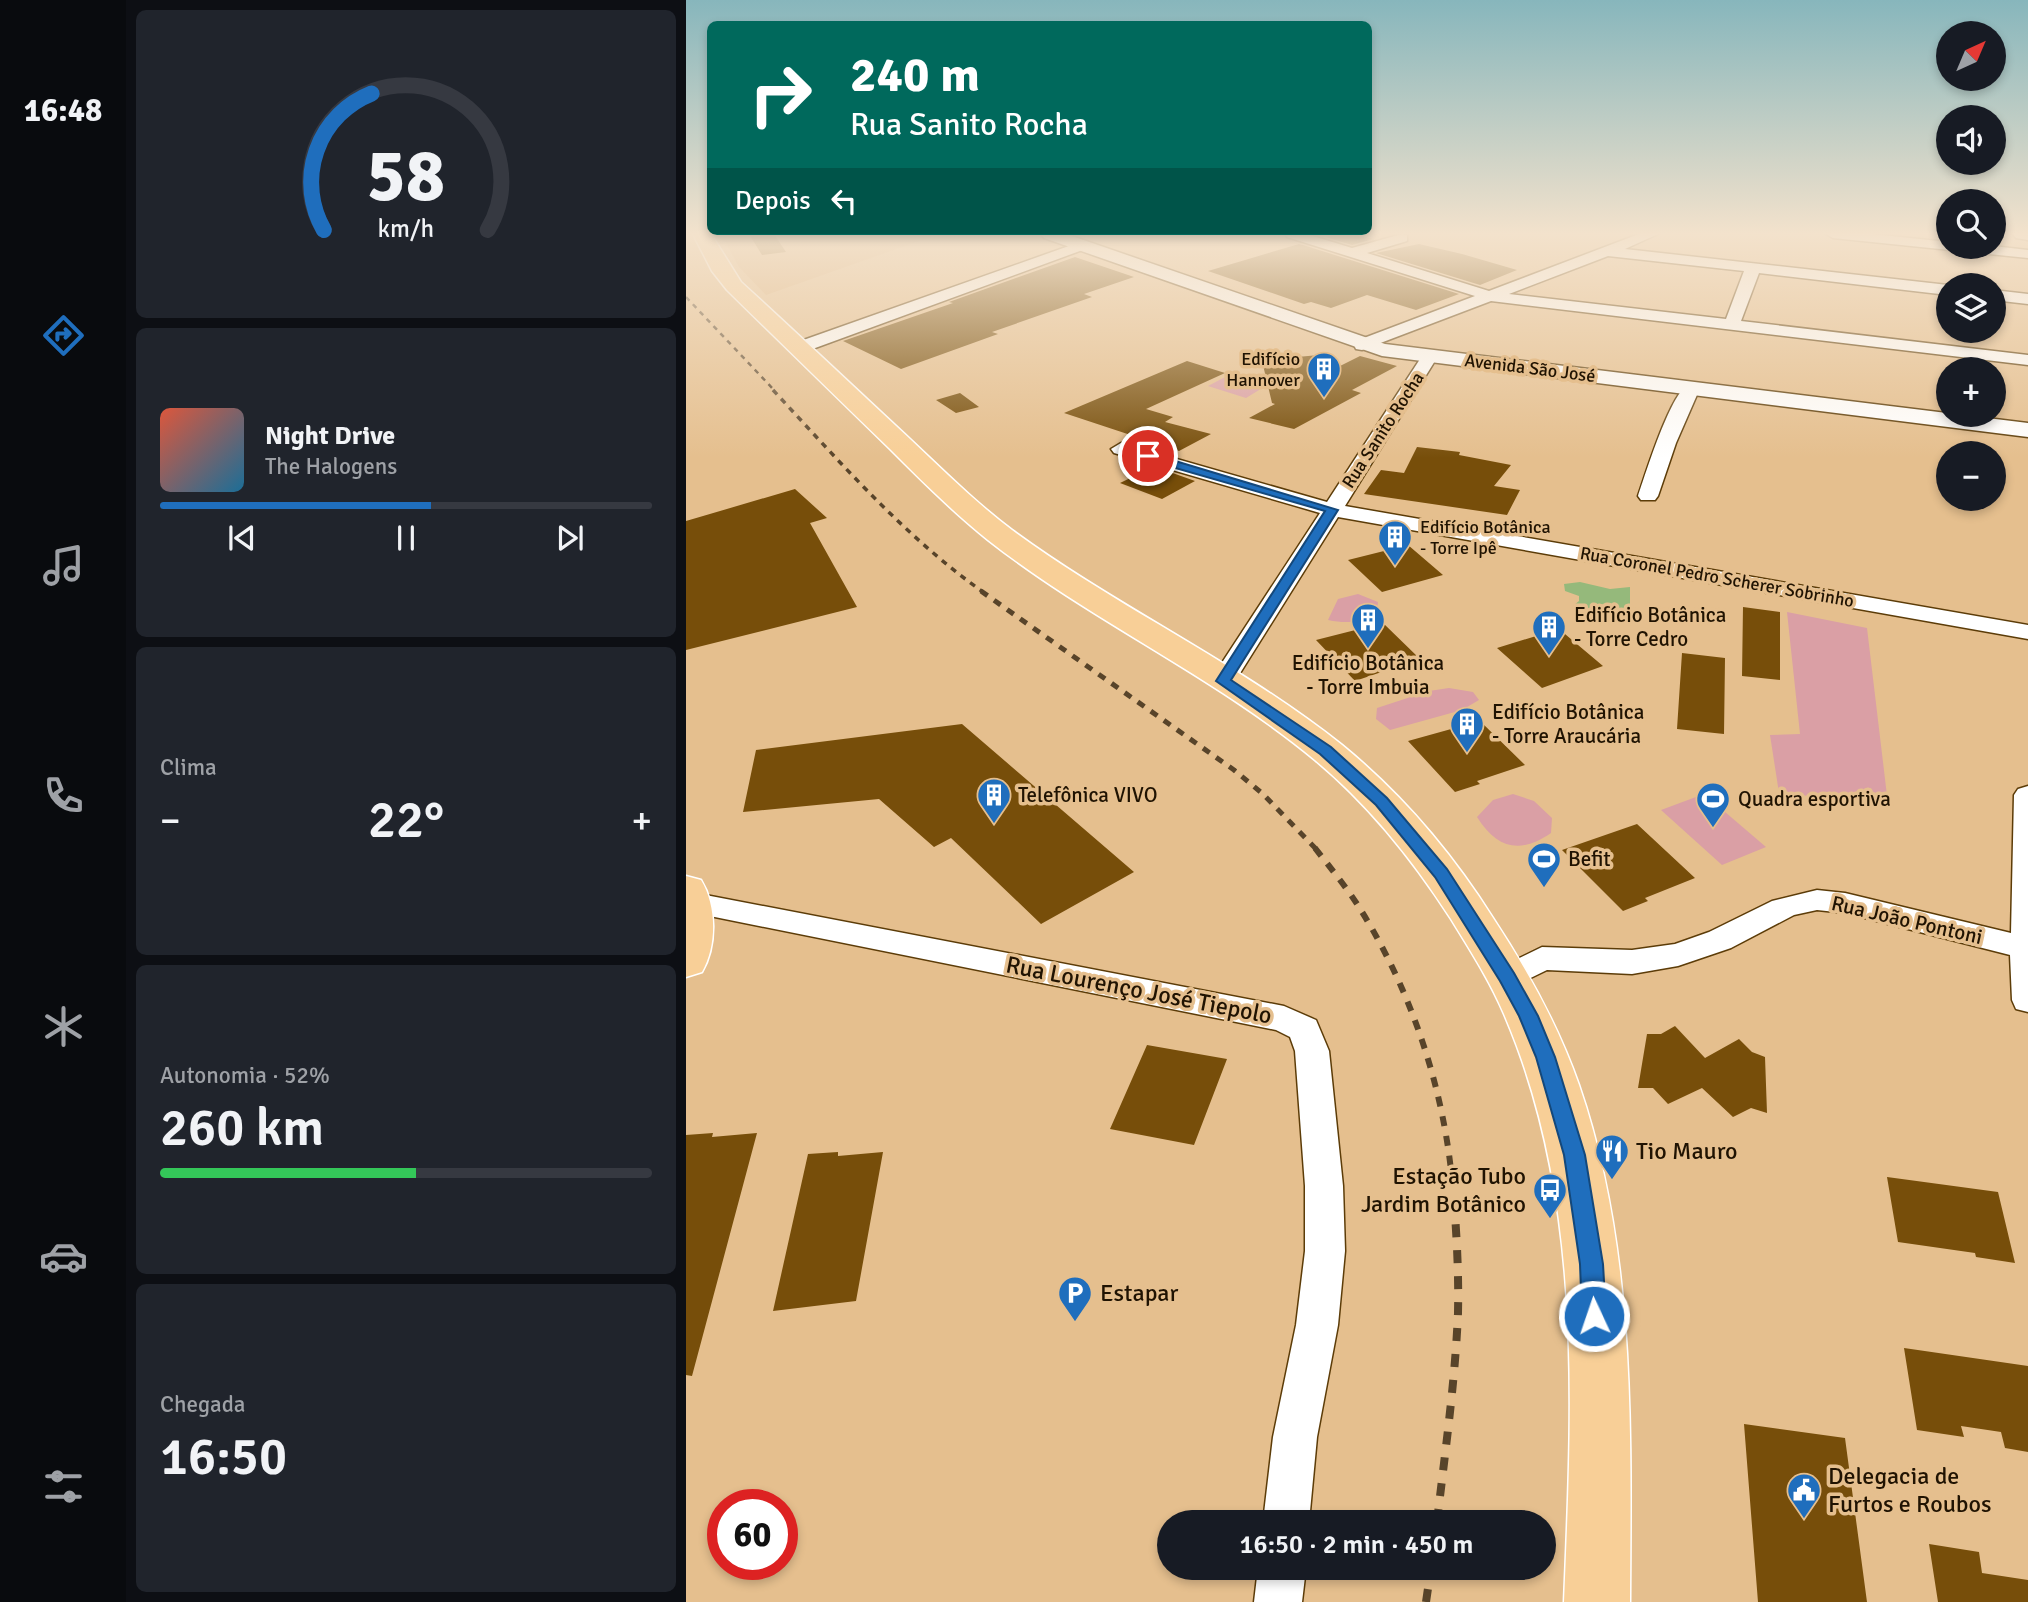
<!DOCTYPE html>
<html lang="pt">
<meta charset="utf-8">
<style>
:root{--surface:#171b24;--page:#20242c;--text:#f1f3f6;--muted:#9ea1a6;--line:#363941;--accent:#1f6ebd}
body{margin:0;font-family:Signika,sans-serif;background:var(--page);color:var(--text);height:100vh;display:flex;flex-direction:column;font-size:26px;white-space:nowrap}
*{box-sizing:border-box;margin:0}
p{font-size:23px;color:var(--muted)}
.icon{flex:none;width:38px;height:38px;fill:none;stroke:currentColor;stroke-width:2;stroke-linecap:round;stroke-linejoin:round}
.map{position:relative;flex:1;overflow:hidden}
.side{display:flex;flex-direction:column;gap:10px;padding:10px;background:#0d0f14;width:560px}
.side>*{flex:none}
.hud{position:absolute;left:21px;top:21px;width:665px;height:214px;border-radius:10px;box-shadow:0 4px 10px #0003;background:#00695c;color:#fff;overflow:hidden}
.needle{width:46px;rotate:44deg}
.buttons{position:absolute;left:1250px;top:21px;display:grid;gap:14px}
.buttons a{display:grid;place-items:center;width:70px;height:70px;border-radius:50%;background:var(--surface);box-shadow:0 4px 10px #0003;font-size:35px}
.speed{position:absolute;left:21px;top:1489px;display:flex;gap:14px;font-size:35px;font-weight:700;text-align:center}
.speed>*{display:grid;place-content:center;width:91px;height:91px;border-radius:50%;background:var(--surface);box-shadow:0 4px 10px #0003;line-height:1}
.speed .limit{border:10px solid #d22;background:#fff;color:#111}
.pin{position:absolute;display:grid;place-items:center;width:60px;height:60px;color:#fff;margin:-30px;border:4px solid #fff;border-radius:50%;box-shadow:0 2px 7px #0007}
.me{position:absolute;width:77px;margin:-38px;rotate:357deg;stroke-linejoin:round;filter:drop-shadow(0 0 5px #0008)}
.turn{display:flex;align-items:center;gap:24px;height:147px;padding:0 28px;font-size:32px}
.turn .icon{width:91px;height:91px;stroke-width:2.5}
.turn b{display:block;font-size:49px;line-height:60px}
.then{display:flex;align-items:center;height:66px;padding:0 28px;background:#0003;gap:14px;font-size:26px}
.big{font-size:52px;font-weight:600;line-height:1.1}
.side .card{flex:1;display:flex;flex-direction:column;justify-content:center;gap:10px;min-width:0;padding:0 24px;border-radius:10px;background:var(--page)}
.side .dial{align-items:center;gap:0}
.dial svg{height:182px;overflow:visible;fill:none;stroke:var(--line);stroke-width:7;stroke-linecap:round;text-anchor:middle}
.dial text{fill:var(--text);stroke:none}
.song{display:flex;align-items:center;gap:21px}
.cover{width:84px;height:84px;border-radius:10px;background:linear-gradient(135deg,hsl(10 70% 55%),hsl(200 70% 35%))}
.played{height:7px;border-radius:4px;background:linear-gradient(90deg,var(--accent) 55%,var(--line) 55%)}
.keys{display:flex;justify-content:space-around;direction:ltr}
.heat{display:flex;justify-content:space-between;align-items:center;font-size:38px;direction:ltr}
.charge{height:10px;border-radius:5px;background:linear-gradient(90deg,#34c759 52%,var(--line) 0)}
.trip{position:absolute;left:471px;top:1510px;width:399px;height:70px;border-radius:35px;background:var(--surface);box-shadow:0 4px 10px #0003;font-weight:600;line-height:70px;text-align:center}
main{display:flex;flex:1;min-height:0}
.tabs{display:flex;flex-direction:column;width:126px;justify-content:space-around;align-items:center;background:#090b0e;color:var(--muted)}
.tabs .icon{width:49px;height:49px}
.tabs .current{color:var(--accent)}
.tabs b{font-size:32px;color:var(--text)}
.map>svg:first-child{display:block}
.built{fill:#ddb17b}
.green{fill:#da9fa5}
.water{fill:#95b97b}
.building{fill:#774e0a}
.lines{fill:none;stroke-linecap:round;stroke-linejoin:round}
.minor-casing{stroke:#5c3c08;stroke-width:3}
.tertiary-casing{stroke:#5c3c08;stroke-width:3}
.primary-casing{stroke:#fff;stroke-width:3}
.minor{fill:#fff;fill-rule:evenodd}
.tertiary{fill:#fff;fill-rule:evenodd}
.primary{fill:#f8cf97;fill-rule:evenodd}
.rail-far4{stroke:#58442a;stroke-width:2.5;stroke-dasharray:5 5;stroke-linecap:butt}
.rail-far3{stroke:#58442a;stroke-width:3.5;stroke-dasharray:6 6;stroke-linecap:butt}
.rail-far2{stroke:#58442a;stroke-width:5;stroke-dasharray:8 8;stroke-linecap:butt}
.rail-far1{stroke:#58442a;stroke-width:6;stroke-dasharray:10 10;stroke-linecap:butt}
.rail{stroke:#58442a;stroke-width:8;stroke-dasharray:13 13;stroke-linecap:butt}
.route{fill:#1f6ebd;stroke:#14487b;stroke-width:2}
.labels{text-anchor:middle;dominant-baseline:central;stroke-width:7;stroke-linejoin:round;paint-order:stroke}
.far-poi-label{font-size:18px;fill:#201302;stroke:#e5bf8e;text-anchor:end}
.far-street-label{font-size:18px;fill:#201302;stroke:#e5bf8e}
.poi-label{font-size:21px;fill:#201302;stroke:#e5bf8e;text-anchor:start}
.street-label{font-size:21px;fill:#201302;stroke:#e5bf8e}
.near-street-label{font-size:24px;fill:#201302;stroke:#e5bf8e}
.near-poi-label{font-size:24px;fill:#201302;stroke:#e5bf8e;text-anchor:start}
</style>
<main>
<nav class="tabs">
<b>16:48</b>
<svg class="icon current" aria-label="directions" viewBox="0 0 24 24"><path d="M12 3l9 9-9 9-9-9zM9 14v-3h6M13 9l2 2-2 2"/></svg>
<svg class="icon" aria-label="music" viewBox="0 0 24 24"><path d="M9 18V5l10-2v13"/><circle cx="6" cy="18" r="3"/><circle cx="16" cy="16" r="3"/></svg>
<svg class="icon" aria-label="phone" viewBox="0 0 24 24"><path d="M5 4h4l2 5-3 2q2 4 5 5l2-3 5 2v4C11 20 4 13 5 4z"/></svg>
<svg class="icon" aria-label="climate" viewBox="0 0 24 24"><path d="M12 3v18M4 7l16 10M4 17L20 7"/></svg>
<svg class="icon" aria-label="car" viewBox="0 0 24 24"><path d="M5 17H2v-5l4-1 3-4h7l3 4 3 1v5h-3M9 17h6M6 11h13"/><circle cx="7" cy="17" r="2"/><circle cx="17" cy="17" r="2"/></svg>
<svg class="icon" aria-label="filters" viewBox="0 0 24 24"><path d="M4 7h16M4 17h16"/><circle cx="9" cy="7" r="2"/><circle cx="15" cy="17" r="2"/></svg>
</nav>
<section class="side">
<div class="card dial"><svg viewBox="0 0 100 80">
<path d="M14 69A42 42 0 1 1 86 69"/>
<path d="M14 69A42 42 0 0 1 35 9" stroke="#1f6ebd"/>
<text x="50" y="56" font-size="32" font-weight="700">58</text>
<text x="50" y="72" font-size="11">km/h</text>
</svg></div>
<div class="card">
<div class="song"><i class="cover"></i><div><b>Night Drive</b><p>The Halogens</p></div></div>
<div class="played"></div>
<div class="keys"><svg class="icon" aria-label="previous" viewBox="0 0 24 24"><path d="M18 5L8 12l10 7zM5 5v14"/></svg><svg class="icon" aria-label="pause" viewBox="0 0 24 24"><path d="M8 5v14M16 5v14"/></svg><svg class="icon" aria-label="next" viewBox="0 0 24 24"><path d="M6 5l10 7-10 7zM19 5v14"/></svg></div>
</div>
<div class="card"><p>Clima</p>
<div class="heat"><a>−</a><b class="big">22°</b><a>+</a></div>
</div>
<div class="card"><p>Autonomia · 52%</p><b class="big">260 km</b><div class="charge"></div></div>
<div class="card"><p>Chegada</p><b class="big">16:50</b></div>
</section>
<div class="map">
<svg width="1342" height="1602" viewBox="0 0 1342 1602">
<rect width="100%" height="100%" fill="#e5bf8e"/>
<path class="built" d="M35 234H253L80 295 53 267Z"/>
<path class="green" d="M541 376 578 387 560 398 522 386Z
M672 594 692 602 691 611C674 623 662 624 642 620L652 599Z
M1101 612 1181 628 1202 804 1093 793 1084 735 1114 734Z
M763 688 787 692 793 700 776 710 704 730 690 719 691 708 743 691Z
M827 794 848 801 866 818 865 833C833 855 811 848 791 817L807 800Z
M1018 794 1080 847 1036 865 975 810Z"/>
<path class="water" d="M894 582 924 589 944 587V603L937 621 920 610 894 612 887 606 893 601V596L879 591 878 584Z"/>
<path class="building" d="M63 234H88L100 252 76 255Z
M651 234H669L687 239 666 245 640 237Z
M613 244 617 245 773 294 730 310 681 295 645 308 625 302 618 304 522 271Z
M733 244 776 254 831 270 794 285 690 253Z
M389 257 448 277 398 294 406 297 306 332 312 334 215 369 157 341 267 303 263 302Z
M633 355 644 371 674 356 711 366 666 390 675 393 608 429 563 418 589 404 586 403 577 365 590 364 589 359Z
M501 361 539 373 460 409 487 417 479 422 525 434 493 451 378 413Z
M274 393 293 407 270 413 250 400Z
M731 447 774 452 773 455 825 465 808 486 834 490 821 515 678 494 695 470 718 473Z
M467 467 481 471 509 481 476 499 434 483Z
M109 489 141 518 124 523 171 607 0 650V521Z
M722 545 757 575 696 592 662 560Z
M1057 607 1094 612V680L1056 676Z
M697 623 734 659 669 681 630 640Z
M873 629 917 666 856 688 811 648Z
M996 653 1039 658 1038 734 991 729Z
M794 721 839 765 791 781 794 784 769 792 722 741Z
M276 724 448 872 355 924 265 838 248 847 193 799 57 812 70 750Z
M951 824 1009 878 959 898 962 901 937 911 876 850Z
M989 1026 1019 1058 1053 1039 1066 1052 1079 1057 1081 1113 1065 1108 1047 1117 1016 1088 982 1104 967 1088H952L961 1034H975Z
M461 1045 541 1059 508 1145 424 1129Z
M27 1133 26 1137 71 1133 6 1376 0 1375V1135Z
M152 1152V1156L197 1152 170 1301 87 1311 122 1154Z
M1201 1177 1312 1192 1329 1263 1290 1257 1289 1253 1212 1242Z
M1218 1348 1342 1366V1452L1319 1448 1315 1432 1275 1426 1278 1437 1231 1430Z
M1058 1424 1159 1438 1181 1602H1072Z
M1243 1544 1293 1552 1296 1573 1342 1580V1602H1252Z"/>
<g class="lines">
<g class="minor-casing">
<path id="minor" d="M599 234H620L666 248 716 234 721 235V241L681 253 803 291 953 234H972L939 249 1262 285V295L1073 273 1055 321 1342 355V365L805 301 676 350 670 349 668 345 670 341 789 296 601 237ZM922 256 1058 271 1040 319 823 294Z
M1140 234H1186L1262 242V247L1307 246 1342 250V258L1147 238Z
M397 241 402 242V248L121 351H109L107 347 109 343Z
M1307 290 1342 294V304L1307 300Z
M744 351 752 356 659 506 1342 625V639L652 517 546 686 537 689 528 686 524 681 634 513 428 453 425 449 435 443 641 502 736 356Z
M1005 383 1014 388 990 443 972 496 969 500H955L952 496C959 476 986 387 1005 383Z
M1342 786V1012L1330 1009 1326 1000 1324 955 1159 913 1131 910 1108 915 1045 948 992 966 946 974 861 970 822 989 811 985 806 977 811 969 856 947 946 950 989 944 1023 932 1086 901 1131 890 1159 893 1325 933 1328 795 1332 789Z
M4 892 598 1006 630 1020 643 1051 657 1186 659 1251 652 1325 631 1437 623 1522H577L587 1437 610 1325 619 1251V1186L609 1051 604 1037 590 1030 4 912 0 911V893Z
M572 1568H620L616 1602H568Z"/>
</g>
<g class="tertiary-casing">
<path id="tertiary" d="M355 234H380L699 344 1342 423V437L696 356 358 238Z
M1327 234H1342V240L1330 238Z"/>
</g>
<g class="primary-casing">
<path id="primary" d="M7 234H25L55 282C112 334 168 387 224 439 257 470 290 503 326 530 432 608 553 663 656 745 716 794 766 853 807 918 842 971 872 1025 893 1085 950 1250 945 1430 944 1602H878C886 1406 898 1199 818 1014 804 981 784 950 765 919 727 860 683 805 629 760 528 676 405 621 302 540 267 512 235 480 203 448 149 396 95 343 41 290L26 271Z
M0 876 15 880C31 906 31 946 16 972L0 977Z"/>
</g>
<use href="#minor" class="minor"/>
<use href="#tertiary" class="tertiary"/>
<use href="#primary" class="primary"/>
<path class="rail-far4" d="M0 297 89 391"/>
<path class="rail-far3" d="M87 390C153 461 218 536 297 592"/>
<path class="rail-far2" d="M295 591 548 770 577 794 631 850"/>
<path class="rail-far1" d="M629 848C643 866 658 884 671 904 723 985 757 1084 766 1180"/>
<path class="rail" d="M751 1522C759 1452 769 1383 772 1313 773 1268 770 1223 766 1178
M740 1602 745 1568"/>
</g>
<linearGradient id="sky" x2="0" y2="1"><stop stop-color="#87b6bc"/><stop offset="0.51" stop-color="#f3e2cc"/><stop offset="1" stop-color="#f3e2cc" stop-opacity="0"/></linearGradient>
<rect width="1342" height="458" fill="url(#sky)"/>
<path class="route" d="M458 454H466L652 510 545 680 645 747 701 798 761 869 828 973 852 1016 869 1057 899 1155 917 1264 920 1316 916 1324 908 1327 900 1324 896 1316 894 1264 878 1155 850 1057 833 1016 814 981 749 877 690 805 634 754 530 681 639 511 458 459Z"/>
<defs>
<g id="building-pin" transform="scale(1.75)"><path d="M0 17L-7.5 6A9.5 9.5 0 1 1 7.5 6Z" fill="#1f6ebd" stroke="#e5bf8e"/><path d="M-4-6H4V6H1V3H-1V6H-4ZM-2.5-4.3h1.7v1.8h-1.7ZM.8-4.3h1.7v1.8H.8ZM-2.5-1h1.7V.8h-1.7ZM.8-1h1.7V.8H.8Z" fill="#fff"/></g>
<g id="stadium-pin" transform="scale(1.75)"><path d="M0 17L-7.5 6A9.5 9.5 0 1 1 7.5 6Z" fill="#1f6ebd" stroke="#e5bf8e"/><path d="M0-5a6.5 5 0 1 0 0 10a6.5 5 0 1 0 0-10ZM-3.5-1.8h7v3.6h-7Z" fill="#fff"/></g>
<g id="restaurant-pin" transform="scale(1.75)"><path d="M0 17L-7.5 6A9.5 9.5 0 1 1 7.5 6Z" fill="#1f6ebd" stroke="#e5bf8e"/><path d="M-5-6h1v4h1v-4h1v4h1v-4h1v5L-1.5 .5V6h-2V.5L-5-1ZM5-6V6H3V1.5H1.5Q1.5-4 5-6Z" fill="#fff"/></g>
<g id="bus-pin" transform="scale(1.75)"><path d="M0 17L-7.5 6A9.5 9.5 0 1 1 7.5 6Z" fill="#1f6ebd" stroke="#e5bf8e"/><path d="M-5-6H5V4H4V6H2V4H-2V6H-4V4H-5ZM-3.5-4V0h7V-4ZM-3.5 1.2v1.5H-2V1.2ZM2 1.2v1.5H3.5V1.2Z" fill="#fff"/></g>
<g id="parking-pin" transform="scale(1.75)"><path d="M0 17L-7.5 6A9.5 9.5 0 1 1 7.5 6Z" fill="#1f6ebd" stroke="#e5bf8e"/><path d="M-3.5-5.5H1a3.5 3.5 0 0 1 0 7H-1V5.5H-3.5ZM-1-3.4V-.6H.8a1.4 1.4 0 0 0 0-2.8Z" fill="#fff"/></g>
<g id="civic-pin" transform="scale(1.75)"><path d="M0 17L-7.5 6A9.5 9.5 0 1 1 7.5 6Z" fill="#1f6ebd" stroke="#e5bf8e"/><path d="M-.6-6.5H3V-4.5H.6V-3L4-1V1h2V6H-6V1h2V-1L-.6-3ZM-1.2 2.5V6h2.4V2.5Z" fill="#fff"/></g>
</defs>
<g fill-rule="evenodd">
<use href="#building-pin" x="638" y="369"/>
<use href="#building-pin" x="709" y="537"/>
<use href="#building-pin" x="682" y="620"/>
<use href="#building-pin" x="863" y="627"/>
<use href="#building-pin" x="781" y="724"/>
<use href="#building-pin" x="308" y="795"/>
<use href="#stadium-pin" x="1027" y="799"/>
<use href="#stadium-pin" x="858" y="859"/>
<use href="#restaurant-pin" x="926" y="1151"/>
<use href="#bus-pin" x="864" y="1190"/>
<use href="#parking-pin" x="389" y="1293"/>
<use href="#civic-pin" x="1118" y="1490"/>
</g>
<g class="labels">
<g class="far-poi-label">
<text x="614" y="359">Edifício<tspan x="614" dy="21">Hannover</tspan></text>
<text x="734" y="527" text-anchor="start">Edifício Botânica<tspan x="734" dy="21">- Torre Ipê</tspan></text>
</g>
<g class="far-street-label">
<text transform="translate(844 368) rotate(7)">Avenida São José</text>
<text transform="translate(697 430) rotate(-57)">Rua Sanito Rocha</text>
<text transform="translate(1031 577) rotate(10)">Rua Coronel Pedro Scherer Sobrinho</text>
</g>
<g class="poi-label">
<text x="888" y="615">Edifício Botânica<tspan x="888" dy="24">- Torre Cedro</tspan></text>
<text x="682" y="663" text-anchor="middle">Edifício Botânica<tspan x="682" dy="24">- Torre Imbuia</tspan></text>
<text x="806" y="712">Edifício Botânica<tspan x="806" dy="24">- Torre Araucária</tspan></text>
<text x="332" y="795">Telefônica VIVO</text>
<text x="1052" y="799">Quadra esportiva</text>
<text x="882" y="859">Befit</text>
</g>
<g class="street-label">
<text transform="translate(1221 920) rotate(13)">Rua João Pontoni</text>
</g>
<g class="near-street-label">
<text transform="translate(453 990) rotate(11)">Rua Lourenço José Tiepolo</text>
</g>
<g class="near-poi-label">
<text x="950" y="1151">Tio Mauro</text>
<text x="840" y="1176" text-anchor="end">Estação Tubo<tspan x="840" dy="28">Jardim Botânico</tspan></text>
<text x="414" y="1293">Estapar</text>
<text x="1142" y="1476">Delegacia de<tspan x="1142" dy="28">Furtos e Roubos</tspan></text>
</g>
</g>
</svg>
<div class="buttons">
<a><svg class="needle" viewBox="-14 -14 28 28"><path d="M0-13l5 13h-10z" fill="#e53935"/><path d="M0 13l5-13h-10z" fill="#9ea1a6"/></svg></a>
<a><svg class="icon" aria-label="sound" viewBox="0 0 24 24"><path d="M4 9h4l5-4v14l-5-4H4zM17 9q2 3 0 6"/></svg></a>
<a><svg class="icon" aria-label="search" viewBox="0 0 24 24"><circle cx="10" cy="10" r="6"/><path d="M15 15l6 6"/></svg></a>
<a><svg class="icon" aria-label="layers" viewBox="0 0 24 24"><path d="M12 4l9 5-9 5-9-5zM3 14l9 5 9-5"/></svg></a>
<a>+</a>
<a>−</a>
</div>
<div class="speed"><div class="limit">60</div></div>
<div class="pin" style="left:462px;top:456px;background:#d93025"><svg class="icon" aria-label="arrive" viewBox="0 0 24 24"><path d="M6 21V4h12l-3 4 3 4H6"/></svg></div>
<svg class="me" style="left:908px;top:1316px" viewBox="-20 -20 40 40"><circle r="17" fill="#1f6ebd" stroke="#fff" stroke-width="3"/><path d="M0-11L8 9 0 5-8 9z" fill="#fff"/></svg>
<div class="trip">16:50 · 2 min · 450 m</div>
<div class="hud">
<div class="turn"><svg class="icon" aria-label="right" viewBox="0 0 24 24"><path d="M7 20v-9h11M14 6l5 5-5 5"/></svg><div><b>240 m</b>Rua Sanito Rocha</div></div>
<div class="then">Depois<svg class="icon" aria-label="left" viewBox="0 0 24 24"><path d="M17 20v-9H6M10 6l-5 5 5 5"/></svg></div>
</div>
</div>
</main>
